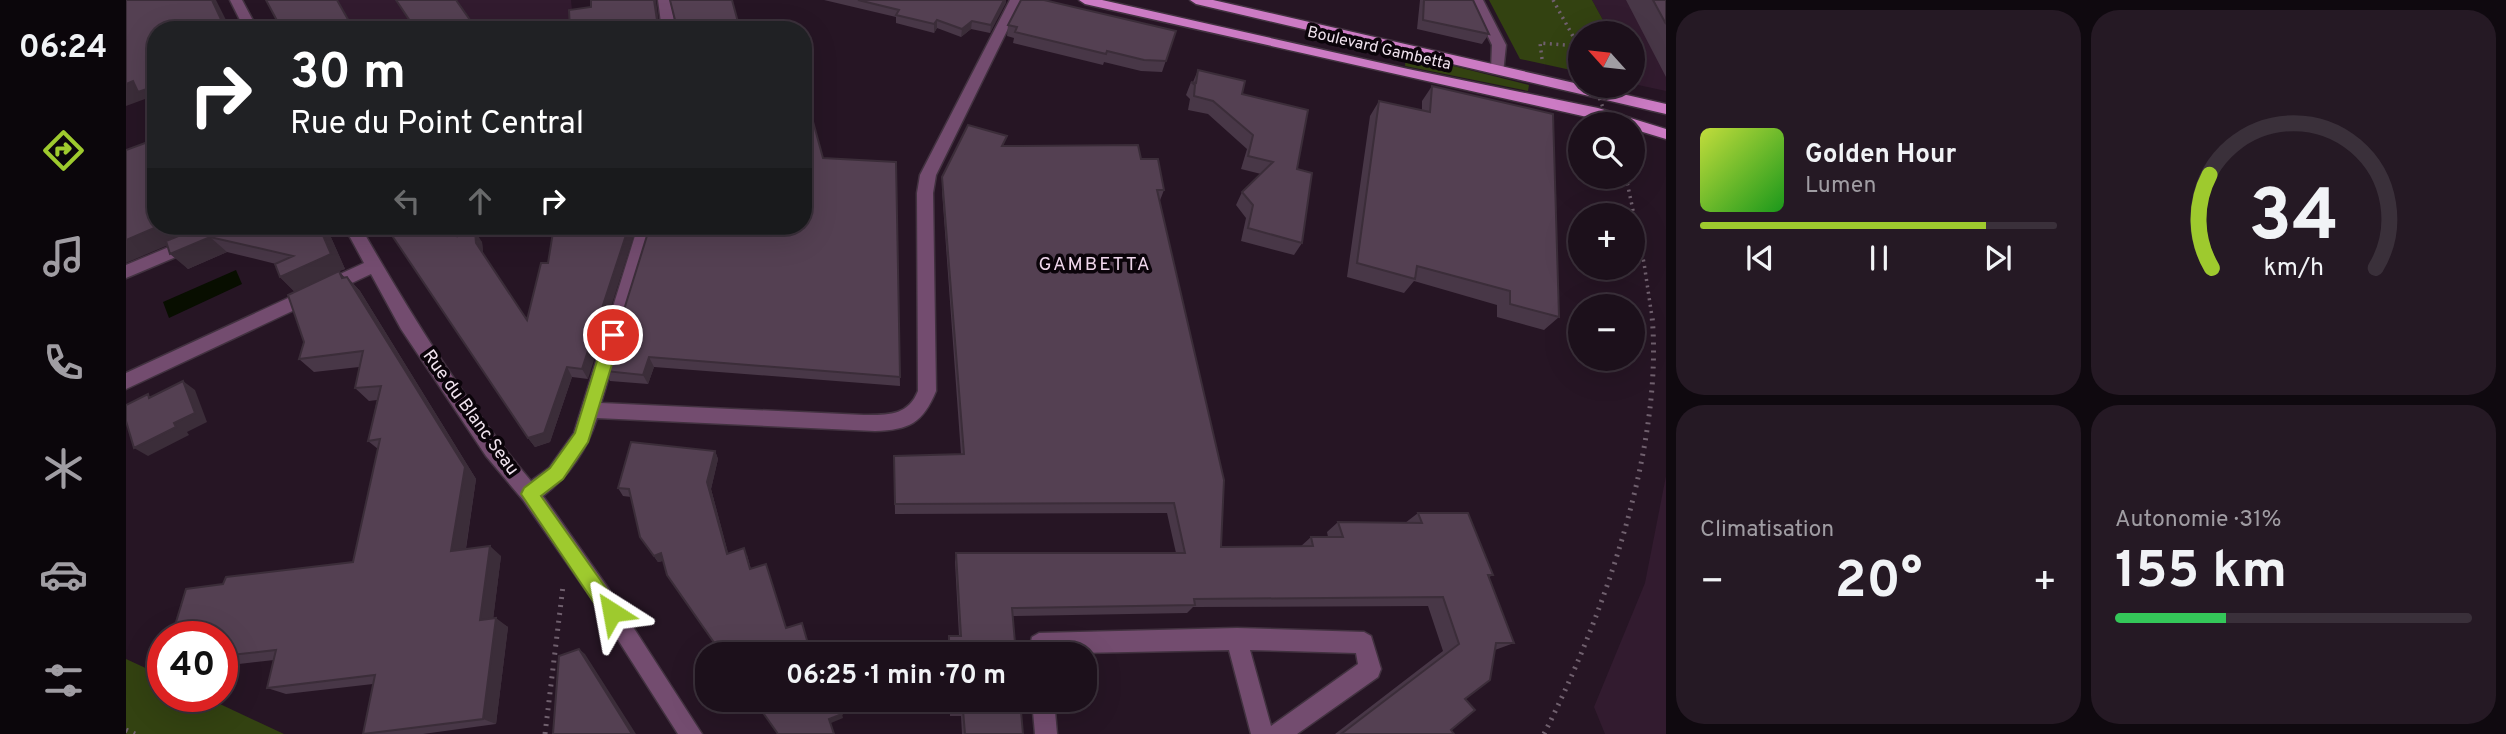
<!DOCTYPE html>
<html lang="fr">
<meta charset="utf-8">
<style>
:root{--surface:#1c101b;--page:#251924;--text:#f1f3f6;--muted:#a09da3;--line:#3a303a;--accent:#9eca2e}
body{margin:0;font-family:Overpass,sans-serif;background:var(--page);color:var(--text);height:100vh;display:flex;flex-direction:column;font-size:26px;white-space:nowrap}
*{box-sizing:border-box;margin:0}
p{font-size:23px;color:var(--muted)}
.icon{flex:none;width:38px;height:38px;fill:none;stroke:currentColor;stroke-width:2;stroke-linecap:round;stroke-linejoin:round}
.map{position:relative;flex:1;overflow:hidden}
.panel{display:flex;flex-direction:column;gap:10px;padding:10px;background:#0f090f;width:840px}
.panel>*{flex:none}
.hud{position:absolute;left:21px;top:21px;width:665px;height:214px;border-radius:28px;box-shadow:0 7px 28px #0002,0 0 0 2px var(--line);background:#202124;color:#fff;overflow:hidden}
.needle{width:46px;rotate:297deg}
.buttons{position:absolute;left:1442px;top:21px;display:grid;gap:14px}
.buttons a{display:grid;place-items:center;width:77px;height:77px;border-radius:50%;background:var(--surface);box-shadow:0 7px 28px #0002,0 0 0 2px var(--line);font-size:35px}
.speed{position:absolute;left:21px;top:621px;display:flex;gap:14px;font-size:35px;font-weight:700;text-align:center}
.speed>*{display:grid;place-content:center;width:91px;height:91px;border-radius:50%;background:var(--surface);box-shadow:0 7px 28px #0002,0 0 0 2px var(--line);line-height:1}
.speed .limit{border:10px solid #d22;background:#fff;color:#111}
.pin{position:absolute;display:grid;place-items:center;width:60px;height:60px;color:#fff;margin:-30px;border:4px solid #fff;border-radius:50%;box-shadow:0 2px 7px #0007}
.me{position:absolute;width:77px;margin:-38px;rotate:326deg;stroke-linejoin:round;filter:drop-shadow(0 0 5px #0008)}
.turn{display:flex;align-items:center;gap:24px;height:147px;padding:0 28px;font-size:32px}
.turn .icon{width:91px;height:91px;stroke-width:2.5}
.turn b{display:block;font-size:49px;line-height:60px}
.lanes{display:flex;align-items:center;height:66px;padding:0 28px;background:#0003;justify-content:center;gap:35px;direction:ltr}
.lanes .off{opacity:.35}
.big{font-size:52px;font-weight:700;line-height:1.1}
.panel .card{flex:1;display:flex;flex-direction:column;justify-content:center;gap:10px;min-width:0;padding:0 24px;border-radius:28px;background:var(--page)}
.panel .dial{align-items:center;gap:0}
.dial svg{height:182px;overflow:visible;fill:none;stroke:var(--line);stroke-width:7;stroke-linecap:round;text-anchor:middle}
.dial text{fill:var(--text);stroke:none}
.song{display:flex;align-items:center;gap:21px}
.cover{width:84px;height:84px;border-radius:10px;background:linear-gradient(135deg,hsl(70 70% 55%),hsl(120 70% 35%))}
.played{height:7px;border-radius:4px;background:linear-gradient(90deg,var(--accent) 80%,var(--line) 80%)}
.keys{display:flex;justify-content:space-around;direction:ltr}
.heat{display:flex;justify-content:space-between;align-items:center;font-size:38px;direction:ltr}
.charge{height:10px;border-radius:5px;background:linear-gradient(90deg,#34c759 31%,var(--line) 0)}
.panel .tiles{flex:1;display:grid;gap:10px;grid-template-columns:repeat(2,1fr)}
.trip{position:absolute;left:569px;top:642px;width:402px;height:70px;border-radius:28px;background:var(--surface);box-shadow:0 7px 28px #0002,0 0 0 2px var(--line);font-weight:700;line-height:70px;text-align:center}
main{display:flex;flex:1;min-height:0}
.dock{display:flex;flex-direction:column;width:126px;justify-content:space-around;align-items:center;background:#0b060b;color:var(--muted)}
.dock .icon{width:49px;height:49px}
.dock .selected{color:var(--accent)}
.dock b{font-size:32px;color:var(--text)}
.map>svg:first-child{display:block}
.built{fill:#321b2f}
.green{fill:#334211}
.water{fill:#080e00}
.lines{fill:none;stroke-linecap:round;stroke-linejoin:round}
.minor-casing{stroke:#423240;stroke-width:3}
.major-casing{stroke:#423240;stroke-width:3}
.path-far1{stroke:#70606e;stroke-width:3.5;stroke-dasharray:2 4.5;stroke-linecap:butt}
.path{stroke:#70606e;stroke-width:5;stroke-dasharray:2 6;stroke-linecap:butt}
.minor{fill:#734c6f;fill-rule:evenodd}
.major{fill:#cc7bc4;fill-rule:evenodd}
.path-bridge{stroke:#70606e;stroke-width:3.5;stroke-dasharray:2 4.5;stroke-linecap:butt}
.wall{fill:#483747}
.shaded-wall{fill:#3b2d39}
.building{fill:#544052;stroke:#3b2d39;stroke-width:2}
.route{fill:#9eca2e;stroke:#67831e;stroke-width:2}
.labels{text-anchor:middle;dominant-baseline:central;stroke-width:7;stroke-linejoin:round;paint-order:stroke}
.far-street-label{font-size:16px;fill:#f0e3ee;stroke:#0b040a}
.street-label{font-size:18px;fill:#f0e3ee;stroke:#0b040a}
.neighbourhood-label{font-size:19px;letter-spacing:2px;fill:#f1d8ed;stroke:#0b040a}
</style>
<main>
<nav class="dock">
<b>06:24</b>
<svg class="icon selected" aria-label="directions" viewBox="0 0 24 24"><path d="M12 3l9 9-9 9-9-9zM9 14v-3h6M13 9l2 2-2 2"/></svg>
<svg class="icon" aria-label="music" viewBox="0 0 24 24"><path d="M9 18V5l10-2v13"/><circle cx="6" cy="18" r="3"/><circle cx="16" cy="16" r="3"/></svg>
<svg class="icon" aria-label="phone" viewBox="0 0 24 24"><path d="M5 4h4l2 5-3 2q2 4 5 5l2-3 5 2v4C11 20 4 13 5 4z"/></svg>
<svg class="icon" aria-label="climate" viewBox="0 0 24 24"><path d="M12 3v18M4 7l16 10M4 17L20 7"/></svg>
<svg class="icon" aria-label="car" viewBox="0 0 24 24"><path d="M5 17H2v-5l4-1 3-4h7l3 4 3 1v5h-3M9 17h6M6 11h13"/><circle cx="7" cy="17" r="2"/><circle cx="17" cy="17" r="2"/></svg>
<svg class="icon" aria-label="filters" viewBox="0 0 24 24"><path d="M4 7h16M4 17h16"/><circle cx="9" cy="7" r="2"/><circle cx="15" cy="17" r="2"/></svg>
</nav>
<div class="map">
<svg width="1540" height="734" viewBox="0 0 1540 734">
<rect width="100%" height="100%" fill="#261524"/>
<path class="built" d="M142 0H445L448 30H158Z
M1466 0H1540V91L1512 85 1507 75V33H1484Z
M1540 476V734H1479L1468 707 1519 583Z"/>
<path class="green" d="M1363 0H1466L1484 33H1454V72L1394 59Z
M1280 54 1403 85 1402 91 1279 66Z
M0 659 37 676V696L79 697 158 734H0Z"/>
<path class="water" d="M110 270 116 284 43 318 37 302Z"/>
<g class="lines">
<g class="minor-casing">
<path id="minor" d="M104 0H116L132 30H119Z
M532 0H544L550 30H536Z
M884 0H896L810 175 807 193 810 391C797 423 783 430 749 431L471 418C461 450 443 476 417 496L480 585 576 734H552L466 599 397 500 360 456 275 329 245 274 0 389V373L238 263 218 226H234C285 315 339 403 405 481L423 468 448 433 512 226H528L475 403 738 415C762 415 782 416 792 391L791 193 794 175Z
M1345 0H1357L1380 45 1377 73H1367L1365 70 1366 45Z
M93 226H116L114 230 0 278V265Z
M1111 628 1238 632 1245 636 1255 669 1252 677 1171 734H1125L1103 650 902 654 906 637 913 633ZM1124 650 1230 653 1232 664 1145 726Z
M906 700H928L931 734H909Z"/>
</g>
<g class="major-casing">
<path id="major" d="M953 0H976L1282 69 1472 108 1540 129V139L1507 129V124H1492L959 4Z
M1064 0H1087L1540 104V114L1070 4Z"/>
</g>
<path class="path-far1" d="M1427 0 1454 49
M1416 59 1414 43 1453 46
M1500 177 1518 263 1526 317"/>
<path class="path" d="M0 730 9 734
M419 734 437 586
M1418 734C1477 618 1538 446 1526 316"/>
<use href="#minor" class="minor"/>
<use href="#major" class="major"/>
<path class="path-bridge" d="M1469 86 1483 124"/>
</g>
<path class="wall" d="M698 0H880L864 33 845 29 835 37 811 28 808 33 770 23V17Z
M1294 0H1347L1363 34 1356 44 1291 29Z
M1500 0H1540V77Z
M882 25 1050 31 1036 72 1015 71 978 62 977 65 887 43 888 38 881 36Z
M1072 70 1116 94 1171 169 1176 243 1168 255 1115 241 1120 218 1110 205 1116 192 1135 174 1115 169 1121 149 1082 114 1062 110 1064 99 1060 95 1065 82H1067Z
M1306 86 1433 317 1418 330 1371 317V305L1288 281 1278 293 1221 277 1244 116 1253 101 1296 110V101Z
M879 146 1015 159 1038 190 1033 203 1095 547H1174L1185 537H1202L1201 532 1212 522 1279 523 1292 513 1367 575 1363 577 1388 643 1369 650 1339 699 1325 730 1328 734H1209L1317 651 1302 606 1067 607 1061 613 887 616 890 654H822L821 643 823 636H833L829 562 830 553H1050L1041 513 769 514 768 456 835 454 816 191V177Z
M697 158 770 162 774 386 528 367 522 384 484 381 479 371Z
M30 226H200L219 269 213 271 219 278 221 277 234 291 350 479 340 549 375 556 367 619 382 627 370 724 297 734H237L247 684 160 694 141 688 148 660 96 666V637H62L47 632 97 584 227 562 252 449 242 441 251 400 243 401 229 388 233 367 188 372 173 359 178 342 169 292 154 277 150 264 101 252 62 269 41 246Z
M261 226H345L342 233 356 242 357 253 401 320 415 263 462 379 446 377 424 442 409 447 402 438Z
M589 451 592 459 585 489 602 553 621 555 625 569 640 564 660 628 685 654 537 561 532 562 514 537 505 497 497 496 492 488Z
M824 700H894L897 734H836L835 716H824Z"/>
<path class="shaded-wall" d="M86 0H90L105 30H100Z
M528 0H530L534 30 531 20Z
M878 0H880V3L864 33 865 25Z
M811 20V28L808 33V24Z
M846 21 845 29 835 37 836 29Z
M612 22 613 30H560Z
M7 81 30 86V109H28L19 99 0 106V84Z
M33 226H87L0 263V240Z
M193 226H200L219 269 213 271 226 286 169 292 154 277Z
M334 226H345L339 246 332 236Z
M503 226H511L462 379 456 369Z
M349 231 356 242 357 253 350 243Z
M84 237 101 252 62 269 44 254Z
M221 277 234 291 350 479 338 560 325 551Z
M523 357 528 367 522 384 517 375Z
M441 367 446 377 424 442 409 447 402 438Z
M57 381 69 390 81 422 61 432 63 435 22 456 8 448 48 423Z
M589 451 592 459 585 489 604 560 601 554 581 482Z
M364 546 375 556 366 628 354 620Z
M535 553 539 560 532 562 528 556Z
M370 618 382 627 370 724 357 719Z
M453 649 459 654 510 734H506Z
M716 714 717 718 705 723 703 719Z"/>
<path class="building" d="M0 0H86L100 30H30V86L12 92 7 81 0 84Z
M140 0H211L228 30H156Z
M270 0H330L351 30H290Z
M465 0H528L531 20H549L544 0H606L612 22 560 30H444L443 10 465 7Z
M732 0H878L865 25 846 21 836 29 811 20 808 24 770 15 773 10Z
M895 0H918L1050 31 1040 61 1018 60 981 51 980 54 889 32 891 27 882 25Z
M1298 0H1347L1363 34 1297 20Z
M1527 0H1540V24Z
M1072 70 1119 81 1116 94 1182 110 1171 169 1186 173 1176 243 1122 228 1127 205 1116 192 1147 162 1122 156 1127 135 1087 101 1068 96 1069 85 1065 82 1070 83Z
M677 85 697 158 770 162 774 377 523 357 517 375 479 371 524 226H677Z
M1306 86 1427 114 1433 317 1384 304V291L1291 266 1289 279 1231 263 1253 101 1304 112Z
M842 125 881 136 876 146 1012 145 1015 159H1032L1038 190H1031L1098 480 1095 547 1187 546 1185 537H1217L1212 522 1296 523 1292 513H1342L1367 575H1362L1388 643H1370L1364 680 1339 699 1349 710 1325 730 1328 734H1215L1333 644 1317 597 1068 599 1069 605 886 608 890 654H823V636H835L830 553H1059L1048 503 769 504 768 456 838 454 816 177Z
M30 139V226H33L0 240V150Z
M77 226H193L205 254 154 277 149 264 167 256 84 237 44 254 40 241Z
M261 226H334L332 236 349 231 350 243 401 320 415 263H422L428 226H503L456 369 441 367 418 433 402 438 267 237Z
M213 271 216 278 221 277 339 467 325 551 364 546 354 620 370 618 357 719 237 734 249 675 141 688 150 650 96 656V637H81L84 627 47 632 60 589 97 584 100 577 227 562 254 439 242 441 255 386 229 388 237 351 173 359 178 342 162 295Z
M57 381 69 413 48 423 50 427 8 448 0 421V405L22 394 23 398Z
M505 442 589 451 581 482 601 554 618 548 624 569 640 564 660 628 676 623 685 654H596L541 575 535 553 528 556 514 537 503 489 492 488Z
M453 649 506 734H427L433 656Z
M628 700H711L716 714 703 719 708 734H652Z
M825 700H894L897 734H839L837 710 826 711Z"/>
<path class="route" d="M487 329 495 335 462 442 437 479 415 496 492 605 495 612 492 619 486 621 479 619 395 494 398 488 424 468 449 433 479 335Z"/>
<g class="labels">
<g class="far-street-label">
<text transform="translate(1253 49) rotate(13)">Boulevard Gambetta</text>
</g>
<g class="street-label">
<text transform="translate(344 413) rotate(54)">Rue du Blanc Seau</text>
</g>
<g class="neighbourhood-label">
<text x="969" y="265">GAMBETTA</text>
</g>
</g>
</svg>
<div class="buttons">
<a><svg class="needle" viewBox="-14 -14 28 28"><path d="M0-13l5 13h-10z" fill="#e53935"/><path d="M0 13l5-13h-10z" fill="#a09da3"/></svg></a>
<a><svg class="icon" aria-label="search" viewBox="0 0 24 24"><circle cx="10" cy="10" r="6"/><path d="M15 15l6 6"/></svg></a>
<a>+</a>
<a>−</a>
</div>
<div class="speed"><div class="limit">40</div></div>
<div class="pin" style="left:487px;top:335px;background:#d93025"><svg class="icon" aria-label="arrive" viewBox="0 0 24 24"><path d="M6 21V4h12l-3 4 3 4H6"/></svg></div>
<svg class="me" style="left:486px;top:612px" viewBox="-20 -20 40 40"><path d="M0-17L14 15 0 8-14 15z" fill="#9eca2e" stroke="#fff" stroke-width="4"/></svg>
<div class="trip">06:25 · 1 min · 70 m</div>
<div class="hud">
<div class="turn"><svg class="icon" aria-label="right" viewBox="0 0 24 24"><path d="M7 20v-9h11M14 6l5 5-5 5"/></svg><div><b>30 m</b>Rue du Point Central</div></div>
<div class="lanes"><svg class="icon off" aria-label="left" viewBox="0 0 24 24"><path d="M17 20v-9H6M10 6l-5 5 5 5"/></svg><svg class="icon off" aria-label="ahead" viewBox="0 0 24 24"><path d="M12 20V5M6 11l6-6 6 6"/></svg><svg class="icon" aria-label="right" viewBox="0 0 24 24"><path d="M7 20v-9h11M14 6l5 5-5 5"/></svg></div>
</div>
</div>
<section class="panel">
<div class="tiles">
<div class="card">
<div class="song"><i class="cover"></i><div><b>Golden Hour</b><p>Lumen</p></div></div>
<div class="played"></div>
<div class="keys"><svg class="icon" aria-label="previous" viewBox="0 0 24 24"><path d="M18 5L8 12l10 7zM5 5v14"/></svg><svg class="icon" aria-label="pause" viewBox="0 0 24 24"><path d="M8 5v14M16 5v14"/></svg><svg class="icon" aria-label="next" viewBox="0 0 24 24"><path d="M6 5l10 7-10 7zM19 5v14"/></svg></div>
</div>
<div class="card dial"><svg viewBox="0 0 100 80">
<path d="M14 69A42 42 0 1 1 86 69"/>
<path d="M14 69A42 42 0 0 1 13 28" stroke="#9eca2e"/>
<text x="50" y="56" font-size="32" font-weight="700">34</text>
<text x="50" y="72" font-size="11">km/h</text>
</svg></div>
<div class="card"><p>Climatisation</p>
<div class="heat"><a>−</a><b class="big">20°</b><a>+</a></div>
</div>
<div class="card"><p>Autonomie · 31%</p><b class="big">155 km</b><div class="charge"></div></div>
</div>
</section>
</main>
